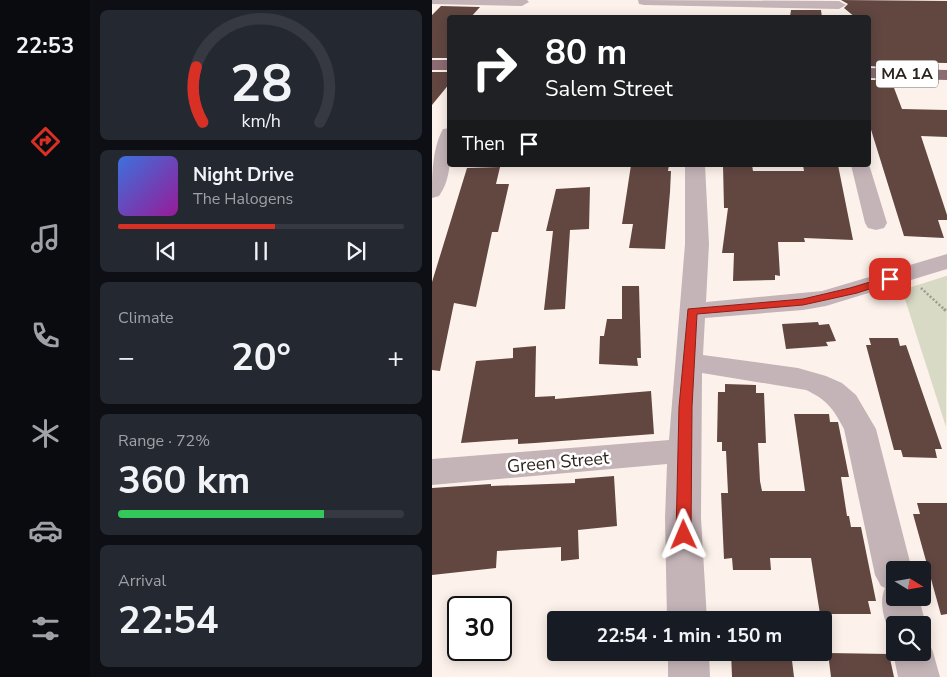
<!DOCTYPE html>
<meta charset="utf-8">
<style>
:root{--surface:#171b24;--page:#242831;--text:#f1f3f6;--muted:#9ea1a6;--line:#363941;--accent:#d93025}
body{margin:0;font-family:"Nunito Sans",sans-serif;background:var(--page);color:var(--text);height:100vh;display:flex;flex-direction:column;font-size:19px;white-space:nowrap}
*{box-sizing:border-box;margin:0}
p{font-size:16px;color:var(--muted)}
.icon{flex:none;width:28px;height:28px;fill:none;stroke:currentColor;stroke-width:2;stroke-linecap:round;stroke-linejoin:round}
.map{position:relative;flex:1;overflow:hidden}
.drawer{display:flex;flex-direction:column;gap:10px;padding:10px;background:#0d0f14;width:342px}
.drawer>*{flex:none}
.banner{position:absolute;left:15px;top:15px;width:424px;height:152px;border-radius:5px;box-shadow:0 2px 12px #0003;background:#202124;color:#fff;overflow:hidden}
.needle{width:32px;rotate:101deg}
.controls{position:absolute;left:454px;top:561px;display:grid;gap:10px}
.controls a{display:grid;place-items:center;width:45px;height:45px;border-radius:5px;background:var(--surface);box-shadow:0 2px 12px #0003;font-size:25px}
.speed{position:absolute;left:15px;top:596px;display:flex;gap:10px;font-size:25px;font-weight:700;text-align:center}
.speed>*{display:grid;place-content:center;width:65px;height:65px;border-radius:50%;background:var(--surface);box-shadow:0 2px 12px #0003;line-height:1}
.speed .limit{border:2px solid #111;border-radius:8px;background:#fff;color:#111}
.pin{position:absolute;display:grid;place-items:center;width:42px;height:42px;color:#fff;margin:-21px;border-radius:10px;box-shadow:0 2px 8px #0006}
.me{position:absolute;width:55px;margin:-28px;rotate:359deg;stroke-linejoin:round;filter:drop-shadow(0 0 4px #0008)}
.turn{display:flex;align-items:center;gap:18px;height:105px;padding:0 15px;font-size:22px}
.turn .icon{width:65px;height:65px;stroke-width:2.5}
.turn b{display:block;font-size:35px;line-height:42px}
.then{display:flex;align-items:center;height:48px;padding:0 15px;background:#0003;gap:10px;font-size:19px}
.big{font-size:38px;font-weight:700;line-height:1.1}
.drawer .widget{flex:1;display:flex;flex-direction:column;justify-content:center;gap:8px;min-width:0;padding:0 18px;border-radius:8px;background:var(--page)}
.drawer .dial{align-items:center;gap:0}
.dial svg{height:130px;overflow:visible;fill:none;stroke:var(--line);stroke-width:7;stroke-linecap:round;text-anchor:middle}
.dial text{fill:var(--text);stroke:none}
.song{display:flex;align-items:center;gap:15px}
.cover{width:60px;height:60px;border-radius:8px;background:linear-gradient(135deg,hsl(220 70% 55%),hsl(300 70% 35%))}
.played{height:5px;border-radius:2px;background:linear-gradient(90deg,var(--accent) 55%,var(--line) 55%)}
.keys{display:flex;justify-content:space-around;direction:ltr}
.heat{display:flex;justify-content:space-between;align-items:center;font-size:28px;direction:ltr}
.charge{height:8px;border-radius:4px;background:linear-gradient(90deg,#34c759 72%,var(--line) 0)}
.trip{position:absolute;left:115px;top:611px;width:285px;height:50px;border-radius:5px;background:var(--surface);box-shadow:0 2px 12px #0003;font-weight:700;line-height:50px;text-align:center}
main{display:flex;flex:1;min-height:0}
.tabs{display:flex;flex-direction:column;width:90px;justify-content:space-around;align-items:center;background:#090b0e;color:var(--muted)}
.tabs .icon{width:35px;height:35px}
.tabs .on{color:var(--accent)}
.tabs b{font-size:22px;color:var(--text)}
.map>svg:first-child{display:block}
.green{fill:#d8dac5}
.building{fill:#624741}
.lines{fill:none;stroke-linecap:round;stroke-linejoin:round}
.path-far1{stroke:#a39891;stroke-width:2.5;stroke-dasharray:2 2;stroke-linecap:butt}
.path{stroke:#a39891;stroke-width:3;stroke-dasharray:2.5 2.5;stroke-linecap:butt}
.minor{fill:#c4b4b7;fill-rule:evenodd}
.highway{fill:#8b6c72;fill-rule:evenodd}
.route{fill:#d93025;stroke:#8d1f18}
.labels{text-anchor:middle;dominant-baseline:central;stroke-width:5;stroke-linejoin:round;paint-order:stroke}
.shield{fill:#fff;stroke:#6c6560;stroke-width:1}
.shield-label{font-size:16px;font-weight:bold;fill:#2d231c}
.street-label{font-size:18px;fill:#2d231c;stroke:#fff}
</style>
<main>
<nav class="tabs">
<b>22:53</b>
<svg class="icon on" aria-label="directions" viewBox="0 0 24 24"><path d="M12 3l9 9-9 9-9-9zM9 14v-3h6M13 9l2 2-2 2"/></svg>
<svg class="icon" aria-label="music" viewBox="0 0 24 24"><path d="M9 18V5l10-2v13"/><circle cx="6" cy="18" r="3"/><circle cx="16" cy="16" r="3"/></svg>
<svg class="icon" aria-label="phone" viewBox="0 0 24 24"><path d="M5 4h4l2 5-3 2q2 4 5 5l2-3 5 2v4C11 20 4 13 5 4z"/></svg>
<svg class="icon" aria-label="climate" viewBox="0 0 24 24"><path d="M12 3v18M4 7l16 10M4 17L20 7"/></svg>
<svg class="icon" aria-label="car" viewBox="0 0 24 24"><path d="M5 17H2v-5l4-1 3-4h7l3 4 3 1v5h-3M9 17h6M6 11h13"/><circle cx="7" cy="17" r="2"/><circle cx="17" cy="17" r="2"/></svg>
<svg class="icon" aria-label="filters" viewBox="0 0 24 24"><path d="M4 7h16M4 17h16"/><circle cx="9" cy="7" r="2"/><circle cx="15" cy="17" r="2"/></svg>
</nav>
<section class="drawer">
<div class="widget dial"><svg viewBox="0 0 100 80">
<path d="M14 69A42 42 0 1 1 86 69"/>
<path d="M14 69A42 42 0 0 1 10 35" stroke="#d93025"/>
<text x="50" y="56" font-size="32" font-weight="700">28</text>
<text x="50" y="72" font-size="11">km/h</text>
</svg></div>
<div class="widget">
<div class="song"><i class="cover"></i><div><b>Night Drive</b><p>The Halogens</p></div></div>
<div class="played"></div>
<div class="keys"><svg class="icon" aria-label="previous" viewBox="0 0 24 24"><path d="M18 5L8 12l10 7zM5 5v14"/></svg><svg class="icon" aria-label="pause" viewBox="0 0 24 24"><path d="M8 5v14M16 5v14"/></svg><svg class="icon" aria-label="next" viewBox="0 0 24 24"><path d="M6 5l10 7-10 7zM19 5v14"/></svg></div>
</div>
<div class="widget"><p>Climate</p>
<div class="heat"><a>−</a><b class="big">20°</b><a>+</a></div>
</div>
<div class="widget"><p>Range · 72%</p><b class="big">360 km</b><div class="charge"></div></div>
<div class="widget"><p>Arrival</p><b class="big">22:54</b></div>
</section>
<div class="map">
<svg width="515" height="677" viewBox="0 0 515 677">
<rect width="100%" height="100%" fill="#fdf2eb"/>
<path class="green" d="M514 276H515L514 427 470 290Z"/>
<path class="building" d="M409 0 515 1V63L453 62 454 67 436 66V18H424L412 8 416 4Z
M9 6 48 7 38 18H18V58H0V15Z
M359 10H389L390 18 358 17Z
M0 72H18V83L0 105Z
M436 80H459L470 109 515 110V137L489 136 515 215V220H506L512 238 472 236 436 120Z
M199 165H237L236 171H239L238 192 233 249 197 248 201 224H190Z
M291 165H320L321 171H372L371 165H406L421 240 372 238 373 242H346L348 276 343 275V280L301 281 302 253H290L296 208H292Z
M68 167 64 184H77L66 232H60L44 307 22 303 8 371 0 370V282L35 168Z
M158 187 157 229 138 230 133 309 112 310 121 231H114L124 189Z
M190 286H207L209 358H205L206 366 167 364 168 336H172L175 319H190Z
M386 322 387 325 397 324 404 341 394 342 396 346 354 349 350 324Z
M437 338H466L468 346 474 345 510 449H503L505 458 471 457 469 450H462L434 345H439Z
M104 346 103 397 123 396V399L219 391 222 434 103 443 86 444V439L29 443 44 361 81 358V348Z
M293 384 324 385V393H332L334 443H326L328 481 330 491H373L362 414H397L398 422H406L417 477H409L415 516H417L419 527H429L444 601H436L439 614H388L379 558H338L339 570H301L300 558 292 559 289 493H296L294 451H290V442H285L286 392H293Z
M182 476 185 526 146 530 147 559 129 561V547L65 551 64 568 0 575V488L59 484V486L143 483V479Z
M485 503H515V614L509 615 481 514H488Z
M344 614 345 620H303V615Z
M299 652H359L362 677H300Z
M396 653 457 654 462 677H399Z"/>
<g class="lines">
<path class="path-far1" d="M489 288 513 310"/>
<path class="path" d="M512 309 515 312"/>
<path class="minor" d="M0 0H95L97 2 90 6 0 4Z
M206 0 407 1 414 5 407 9 212 5 207 4Z
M18 128C18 151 21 177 7 196L0 198C0 175 0 149 11 129Z
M436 161 455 223 452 228 444 230 436 228 433 223 419 165H436Z
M253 165H273L277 244 274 302 390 291 515 254V269L394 306 371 310 273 318 271 355 366 368 394 376 410 383 424 395 444 429 480 570H462V598H487L494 625 490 634V625H462V639L460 638C453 622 446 604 453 588L449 586 443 575 412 429C401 408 395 400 374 390L270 373 269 518 275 620H235L233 518 235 464 0 485V459L237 440 253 244Z
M490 636 495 638 501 652 508 677H466L461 652 462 647V652H490Z
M236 652H277L278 677H236Z"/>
<path class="highway" d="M0 60H18V70H0Z
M436 68 515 70V80L436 78Z"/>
</g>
<path class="route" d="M458 276 462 277 464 279 462 281 425 293 371 305 265 314 260 407 259 535 257 539 252 541 246 539 244 535 247 407 256 309 371 299 418 288Z"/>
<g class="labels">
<rect class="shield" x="444" y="60.5" width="62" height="27" rx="4"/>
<g class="shield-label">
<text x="475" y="74">MA 1A</text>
</g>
<g class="street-label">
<text transform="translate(126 462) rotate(-5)">Green Street</text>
</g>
</g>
</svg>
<div class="controls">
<a><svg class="needle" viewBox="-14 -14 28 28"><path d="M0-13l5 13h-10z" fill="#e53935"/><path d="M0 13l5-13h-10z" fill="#9ea1a6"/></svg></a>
<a><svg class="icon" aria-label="search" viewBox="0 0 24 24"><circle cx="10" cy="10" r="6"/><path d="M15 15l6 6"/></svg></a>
</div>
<div class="speed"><div class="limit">30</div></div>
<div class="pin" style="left:458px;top:279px;background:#d93025"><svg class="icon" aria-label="arrive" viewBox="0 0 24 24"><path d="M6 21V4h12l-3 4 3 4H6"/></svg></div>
<svg class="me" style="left:252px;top:535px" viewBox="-20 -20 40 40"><path d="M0-17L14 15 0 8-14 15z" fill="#d93025" stroke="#fff" stroke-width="4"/></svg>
<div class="trip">22:54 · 1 min · 150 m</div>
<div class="banner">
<div class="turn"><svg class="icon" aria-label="right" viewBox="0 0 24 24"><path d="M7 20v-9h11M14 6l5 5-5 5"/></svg><div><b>80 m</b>Salem Street</div></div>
<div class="then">Then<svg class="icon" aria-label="arrive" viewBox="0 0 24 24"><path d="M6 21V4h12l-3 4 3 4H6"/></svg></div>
</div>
</div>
</main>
